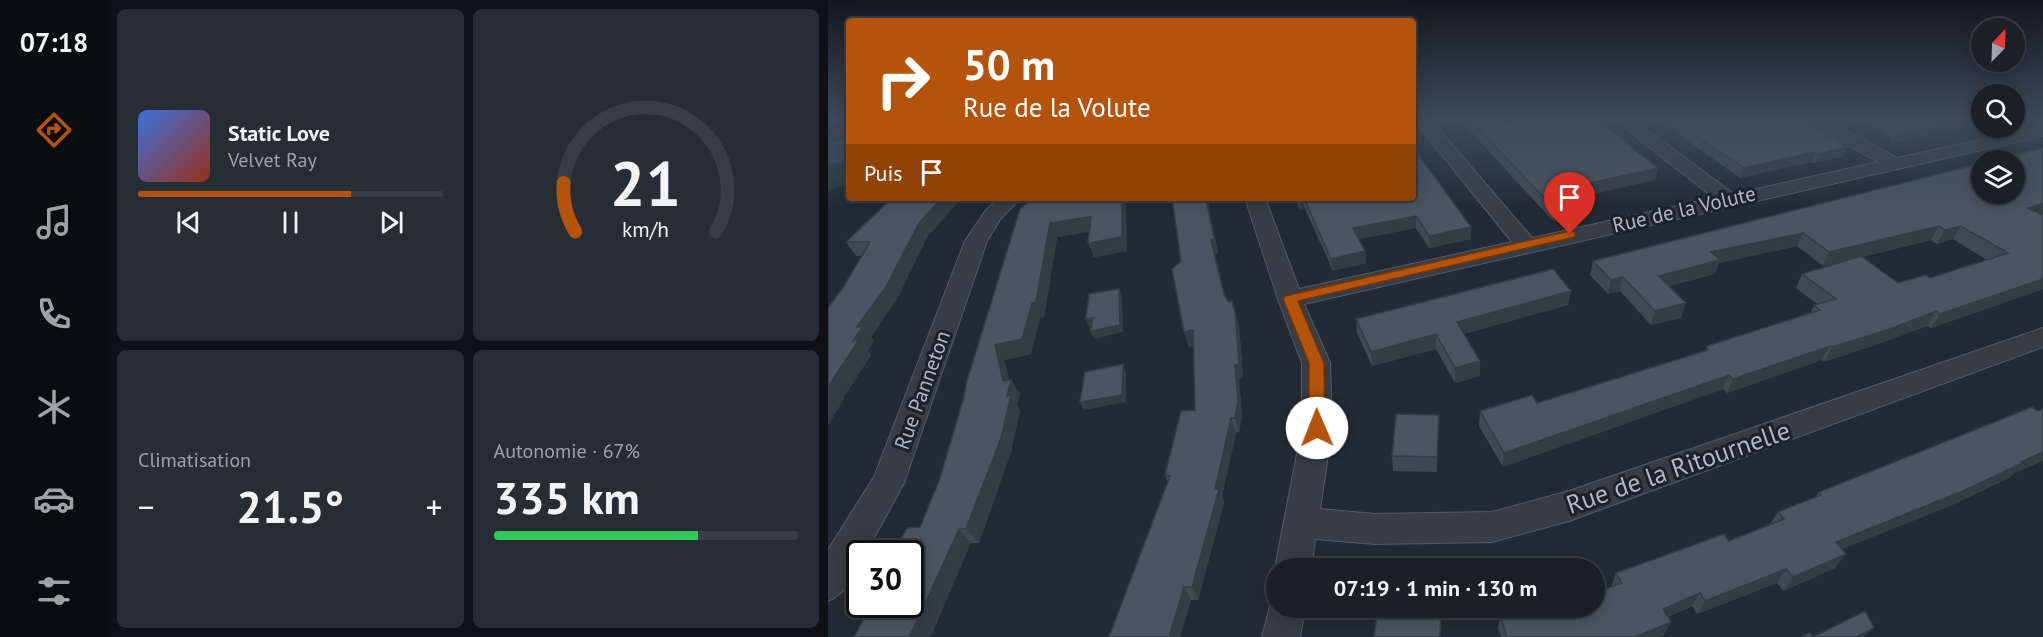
<!DOCTYPE html>
<html lang="fr">
<meta charset="utf-8">
<style>
:root{--surface:#1a2028;--page:#272d34;--text:#f1f3f6;--muted:#9fa3a8;--line:#383e45;--accent:#b45309}
body{margin:0;font-family:"PT Sans",sans-serif;background:var(--page);color:var(--text);height:100vh;display:flex;flex-direction:column;font-size:22px;white-space:nowrap}
*{box-sizing:border-box;margin:0}
p{font-size:20px;color:var(--muted)}
.icon{flex:none;width:33px;height:33px;fill:none;stroke:currentColor;stroke-width:2;stroke-linecap:round;stroke-linejoin:round}
.map{position:relative;flex:1;overflow:hidden}
.sheet{display:flex;flex-direction:column;gap:9px;padding:9px;background:#0e1216;width:720px}
.sheet>*{flex:none}
.guide{position:absolute;left:18px;top:18px;width:570px;height:183px;border-radius:6px;box-shadow:0 3px 15px #0003,0 0 0 2px var(--line);background:#b45309;color:#fff;overflow:hidden}
.needle{width:39px;rotate:23deg}
.fabs{position:absolute;left:1143px;top:18px;display:grid;gap:12px}
.fabs a{display:grid;place-items:center;width:54px;height:54px;border-radius:50%;background:var(--surface);box-shadow:0 3px 15px #0003,0 0 0 2px var(--line);font-size:30px}
.speed{position:absolute;left:18px;top:540px;display:flex;gap:12px;font-size:30px;font-weight:700;text-align:center}
.speed>*{display:grid;place-content:center;width:78px;height:78px;border-radius:50%;background:var(--surface);box-shadow:0 3px 15px #0003,0 0 0 2px var(--line);line-height:1}
.speed .limit{border:3px solid #111;border-radius:9px;background:#fff;color:#111}
.pin{position:absolute;display:grid;place-items:center;width:51px;height:51px;color:#fff;margin:-62px -26px;border-radius:50% 50% 50% 0;rotate:-45deg;box-shadow:0 0 6px #0007}
.pin .icon{rotate:45deg}
.me{position:absolute;width:66px;margin:-33px;rotate:359deg;stroke-linejoin:round;filter:drop-shadow(0 0 4px #0008)}
.turn{display:flex;align-items:center;gap:21px;height:126px;padding:0 18px;font-size:27px}
.turn .icon{width:78px;height:78px;stroke-width:2.5}
.turn b{display:block;font-size:42px;line-height:51px}
.then{display:flex;align-items:center;height:57px;padding:0 18px;background:#0003;gap:12px;font-size:22px}
.big{font-size:45px;font-weight:600;line-height:1.1}
.sheet .tile{flex:1;display:flex;flex-direction:column;justify-content:center;gap:9px;min-width:0;padding:0 21px;border-radius:9px;background:var(--page)}
.sheet .dial{align-items:center;gap:0}
.dial svg{height:156px;overflow:visible;fill:none;stroke:var(--line);stroke-width:7;stroke-linecap:round;text-anchor:middle}
.dial text{fill:var(--text);stroke:none}
.song{display:flex;align-items:center;gap:18px}
.cover{width:72px;height:72px;border-radius:9px;background:linear-gradient(135deg,hsl(220 70% 55%),hsl(10 70% 35%))}
.played{height:6px;border-radius:3px;background:linear-gradient(90deg,var(--accent) 70%,var(--line) 70%)}
.keys{display:flex;justify-content:space-around;direction:ltr}
.heat{display:flex;justify-content:space-between;align-items:center;font-size:33px;direction:ltr}
.charge{height:9px;border-radius:4px;background:linear-gradient(90deg,#34c759 67%,var(--line) 0)}
.sheet .tiles{flex:1;display:grid;gap:9px;grid-template-columns:repeat(2,1fr)}
.trip{position:absolute;left:438px;top:558px;width:339px;height:60px;border-radius:30px;background:var(--surface);box-shadow:0 3px 15px #0003,0 0 0 2px var(--line);font-weight:600;line-height:60px;text-align:center}
main{display:flex;flex:1;min-height:0}
.tab-bar{display:flex;flex-direction:column;width:108px;justify-content:space-around;align-items:center;background:#0a0d10;color:var(--muted)}
.tab-bar .icon{width:42px;height:42px}
.tab-bar .on{color:var(--accent)}
.tab-bar b{font-size:27px;color:var(--text)}
.map>svg:first-child{display:block}
.green{fill:#283b3b}
.lines{fill:none;stroke-linecap:round;stroke-linejoin:round}
.river{fill:#39495e;fill-rule:evenodd}
.minor-casing{stroke:#535b64;stroke-width:2}
.minor{fill:#363d46;fill-rule:evenodd}
.wall{fill:#404953;fill-rule:evenodd}
.shaded-wall{fill:#343c44}
.building{fill:#4b5561;stroke:#343c44;stroke-width:1.5}
.route{fill:#b45309;stroke:#753606;stroke-width:1.5}
.labels{text-anchor:middle;dominant-baseline:central;stroke-width:6;stroke-linejoin:round;paint-order:stroke}
.street-label{font-size:21px;fill:#b0b8c3;stroke:#1b222b}
.near-street-label{font-size:26px;fill:#b0b8c3;stroke:#1b222b}
</style>
<main>
<nav class="tab-bar">
<b>07:18</b>
<svg class="icon on" aria-label="directions" viewBox="0 0 24 24"><path d="M12 3l9 9-9 9-9-9zM9 14v-3h6M13 9l2 2-2 2"/></svg>
<svg class="icon" aria-label="music" viewBox="0 0 24 24"><path d="M9 18V5l10-2v13"/><circle cx="6" cy="18" r="3"/><circle cx="16" cy="16" r="3"/></svg>
<svg class="icon" aria-label="phone" viewBox="0 0 24 24"><path d="M5 4h4l2 5-3 2q2 4 5 5l2-3 5 2v4C11 20 4 13 5 4z"/></svg>
<svg class="icon" aria-label="climate" viewBox="0 0 24 24"><path d="M12 3v18M4 7l16 10M4 17L20 7"/></svg>
<svg class="icon" aria-label="car" viewBox="0 0 24 24"><path d="M5 17H2v-5l4-1 3-4h7l3 4 3 1v5h-3M9 17h6M6 11h13"/><circle cx="7" cy="17" r="2"/><circle cx="17" cy="17" r="2"/></svg>
<svg class="icon" aria-label="filters" viewBox="0 0 24 24"><path d="M4 7h16M4 17h16"/><circle cx="9" cy="7" r="2"/><circle cx="15" cy="17" r="2"/></svg>
</nav>
<section class="sheet">
<div class="tiles">
<div class="tile">
<div class="song"><i class="cover"></i><div><b>Static Love</b><p>Velvet Ray</p></div></div>
<div class="played"></div>
<div class="keys"><svg class="icon" aria-label="previous" viewBox="0 0 24 24"><path d="M18 5L8 12l10 7zM5 5v14"/></svg><svg class="icon" aria-label="pause" viewBox="0 0 24 24"><path d="M8 5v14M16 5v14"/></svg><svg class="icon" aria-label="next" viewBox="0 0 24 24"><path d="M6 5l10 7-10 7zM19 5v14"/></svg></div>
</div>
<div class="tile dial"><svg viewBox="0 0 100 80">
<path d="M14 69A42 42 0 1 1 86 69"/>
<path d="M14 69A42 42 0 0 1 8 44" stroke="#b45309"/>
<text x="50" y="56" font-size="32" font-weight="700">21</text>
<text x="50" y="72" font-size="11">km/h</text>
</svg></div>
<div class="tile"><p>Climatisation</p>
<div class="heat"><a>−</a><b class="big">21.5°</b><a>+</a></div>
</div>
<div class="tile"><p>Autonomie · 67%</p><b class="big">335 km</b><div class="charge"></div></div>
</div>
</section>
<div class="map">
<svg width="1215" height="637" viewBox="0 0 1215 637">
<rect width="100%" height="100%" fill="#222b35"/>
<path class="green" d="M21 127V182L0 192V136Z"/>
<g class="lines">
<path class="river" d="M21 138V159L0 165V144Z"/>
<g class="minor-casing">
<path id="minor" d="M586 120H603L704 238 886 198 787 120H806L906 194 1050 162 982 124 980 120H1000L1069 158 1215 126V136L476 304 502 363 504 428 492 509 547 514 664 512 741 491 1215 328V347L741 521 664 542 547 544 487 539 483 568H448V571L447 568 474 428V363L450 299 417 198H437L471 289 684 242Z
M171 198H193L173 218 159 241 76 483 37 554H32C32 572 17 594 0 601V550L46 477 137 241 158 210Z
M448 593V608H477L472 637H434L445 595Z"/>
</g>
<use href="#minor" class="minor"/>
</g>
<path class="wall" d="M632 120H672L675 123 830 168 827 180 749 197 755 203 753 215 725 221Z
M830 120H971L1020 147 1015 157 986 163 983 162 912 178Z
M1023 120H1141L1138 127 1064 143 1063 137 1035 122Z
M1215 148V214H1213L1215 289 1103 328 1099 326 1053 343 996 362 994 360 899 393 895 389 675 467 651 426 652 411 709 403 877 351 879 346 982 314 986 305 989 304 968 288 974 274 1017 261 995 266 969 246 891 263 887 274 841 286 853 318 823 325 792 291 780 294 762 275 765 261ZM1125 239 1159 260 1102 278 1070 283 1034 257 1103 240 1109 244Z
M205 198 299 251 266 257 261 232 229 237 216 317 212 318 203 354 176 360 181 380H183L192 394 189 405 192 410 183 452 151 543H143L92 527 111 481Z
M344 198H379L390 253 387 254 397 296 400 302 404 301 411 326 415 378 411 379 414 416 411 432 408 433 394 496 396 503 370 600H363L352 637H281L340 482 337 475 367 410 366 346 361 347 356 332 353 261Z
M467 198H585L643 227V239L601 248 588 228 531 239 537 251 538 263 505 271 477 209 472 210Z
M131 201 99 237 69 299 43 337 46 341 40 351 43 355 15 398 16 399 0 425V308L16 286 34 256H28L18 242Z
M743 291 740 305 636 334 652 376 627 383 608 349 544 366 529 333 528 319Z
M611 415 609 472 565 471 564 456Z
M1185 474 1181 478 1124 505 1014 549 1007 568 955 591 949 583 869 614 864 606 840 617 836 635 831 637H673L670 628 672 615 766 608 783 587 788 573 901 541 942 524 950 512 988 497 991 492Z"/>
<path class="shaded-wall" d="M1136 120H1141L1138 127 1064 143 1068 134Z
M1020 147 1015 157 986 163 990 154Z
M987 152 983 162 912 178 916 168Z
M830 168 827 180 738 200 740 188Z
M114 198H136L131 201 99 237 69 299 43 337 46 341 40 351 43 355 15 398 16 399 0 425 1 385 25 341 29 327 91 223Z
M294 198H298L299 251 266 257 260 243Z
M378 198H379L390 253 387 254 400 308 383 240Z
M471 198H475L477 209 472 210Z
M755 203 753 215 725 221 727 209Z
M1215 203V214L1191 221 1200 208Z
M588 216V228L526 240 525 228Z
M263 217 269 231 229 237 216 317 212 318 203 354 176 360 182 384 183 380 192 394 189 405 192 410 183 452 151 543 138 529 179 396 167 345 222 223Z
M1111 226 1103 240 995 266 1001 252Z
M1133 226 1125 239 1109 244 1117 230Z
M643 227V239L601 248V236Z
M975 233 969 246 891 263 887 274 827 290 831 276 883 252Z
M537 251 538 263 505 271 503 259Z
M795 277 792 291 780 294 783 280Z
M1215 279V289L1103 328 1112 314Z
M291 289 294 297 295 332 266 339 262 331Z
M743 291 740 305 628 336 629 322Z
M858 303 853 318 823 325 827 311Z
M1108 311 1099 326 1053 343 996 362 1004 347Z
M407 312 411 326 415 378 411 379 414 416 411 432 407 418Z
M265 318 268 326 261 327 258 319Z
M365 330 370 345 361 347 356 332Z
M608 334V349L544 366 543 352Z
M1002 346 994 360 899 393 905 379Z
M652 361V376L627 383V368Z
M295 364 298 372V402L256 410 252 402Z
M901 375 895 389 675 467 676 453Z
M403 418 408 433 394 496 396 503 370 600 364 587Z
M1215 452V461L1185 474 1181 478 1124 505 997 556 1008 542Z
M131 529 143 543 104 634 102 637H81Z
M1018 554 1007 568 955 591 965 577Z
M958 569 949 583 869 614 877 601Z
M356 587 363 600 352 637H341Z
M872 593 864 606 828 622 835 609Z
M843 622 836 635 831 637H807Z
M1046 628 1039 634 1034 637H1028Z"/>
<path class="building" d="M642 120H672L675 123 696 120H769L830 168 740 188 755 203 727 209Z
M845 120H971L1020 147 990 154 987 152 916 168Z
M1051 120H1136L1068 134 1067 128Z
M585 147 643 227 601 236 588 216 525 228 537 251 503 259 476 198H585Z
M1215 148V203L1200 208 1215 215V279L1112 314 1108 311 1062 329 1004 347 1002 346 905 379 901 375 676 453 652 411 704 395 709 403 880 350 879 346 992 310 986 305 1008 299 974 274 1033 256 1070 283 1098 275 1102 278 1180 253 1133 226 1117 230 1111 226 1001 252 975 233 883 252 892 260 831 276 858 303 827 311 795 277 783 280 765 261 1154 163V194H1186V160H1164Z
M64 198H114L91 223 59 285 29 327 35 326 25 341 31 340 1 385H3L0 389V308L16 286 42 242H18Z
M205 198H294V237L260 243 263 217 222 223 208 302 204 303 194 339 167 345 175 381 183 380 179 396 183 395 173 438 138 529H131L89 621 81 637H26L44 604H82V554H65L79 528 92 527 111 481 136 397 138 384 192 209Z
M344 198H378L386 239 383 240 396 294 400 302 404 301 407 312 411 364 407 365 410 401 407 418H403L387 489H391L364 587H356L341 637H281L342 476 337 475 353 411 367 410 365 330 356 332 344 269 353 261Z
M725 269 743 291 629 322 652 361 627 368 608 334 543 352 528 319Z
M291 289 292 325 262 331 265 318 258 319 261 294Z
M295 364 294 395 252 402 257 372Z
M1204 407 1209 411 1215 409V452L1193 462 1195 463 1137 490 1008 542 1018 554 965 577 958 569 877 601 872 593 835 609 843 622 807 637H679L672 615 705 608H766V593L794 583 788 573 896 534 901 541 956 519 950 512 993 495 991 492Z
M568 414 611 415 609 457 564 456Z
M550 608 582 609V608H613L612 637H546Z
M1037 611 1046 628 1028 637H985Z
M982 633 985 637H973Z"/>
<linearGradient id="sky" x2="0" y2="1"><stop stop-color="#13181d"/><stop offset="0.57" stop-color="#3e4a5c"/><stop offset="1" stop-color="#3e4a5c" stop-opacity="0"/></linearGradient>
<rect width="1215" height="209" fill="url(#sky)"/>
<path class="route" d="M742 231 747 232V237L470 301 496 363 497 428 489 434 483 433 481 428V363L455 299 457 296Z"/>
<g class="labels">
<g class="street-label">
<text transform="translate(856 209) rotate(-13)">Rue de la Volute</text>
<text transform="translate(94 390) rotate(-70)">Rue Panneton</text>
</g>
<g class="near-street-label">
<text transform="translate(850 467) rotate(-19)">Rue de la Ritournelle</text>
</g>
</g>
</svg>
<div class="fabs">
<a><svg class="needle" viewBox="-14 -14 28 28"><path d="M0-13l5 13h-10z" fill="#e53935"/><path d="M0 13l5-13h-10z" fill="#9fa3a8"/></svg></a>
<a><svg class="icon" aria-label="search" viewBox="0 0 24 24"><circle cx="10" cy="10" r="6"/><path d="M15 15l6 6"/></svg></a>
<a><svg class="icon" aria-label="layers" viewBox="0 0 24 24"><path d="M12 4l9 5-9 5-9-5zM3 14l9 5 9-5"/></svg></a>
</div>
<div class="speed"><div class="limit">30</div></div>
<div class="pin" style="left:742px;top:234px;background:#d93025"><svg class="icon" aria-label="arrive" viewBox="0 0 24 24"><path d="M6 21V4h12l-3 4 3 4H6"/></svg></div>
<svg class="me" style="left:489px;top:428px" viewBox="-20 -20 40 40"><circle r="19" fill="#fff"/><path d="M0-13L10 11 0 6-10 11z" fill="#b45309"/></svg>
<div class="trip">07:19 · 1 min · 130 m</div>
<div class="guide">
<div class="turn"><svg class="icon" aria-label="right" viewBox="0 0 24 24"><path d="M7 20v-9h11M14 6l5 5-5 5"/></svg><div><b>50 m</b>Rue de la Volute</div></div>
<div class="then">Puis<svg class="icon" aria-label="arrive" viewBox="0 0 24 24"><path d="M6 21V4h12l-3 4 3 4H6"/></svg></div>
</div>
</div>
</main>
